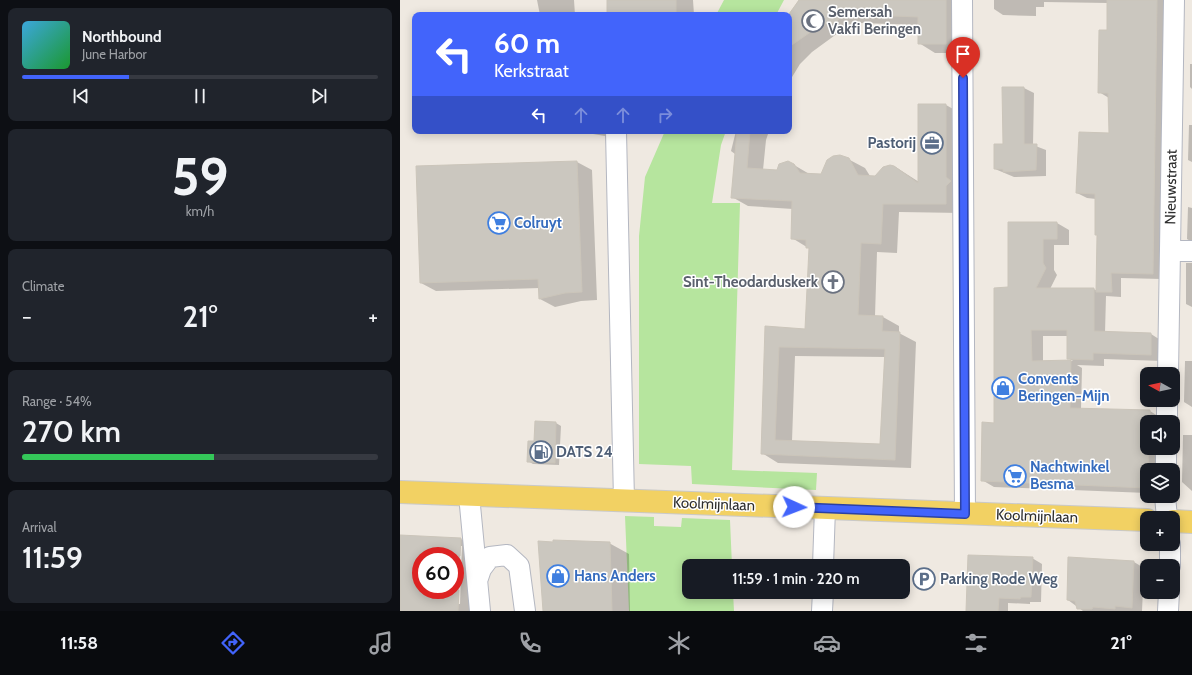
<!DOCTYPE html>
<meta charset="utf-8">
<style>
:root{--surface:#171b24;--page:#20242c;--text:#f1f3f6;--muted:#9ea1a6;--line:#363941;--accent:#4264fb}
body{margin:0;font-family:Cabin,sans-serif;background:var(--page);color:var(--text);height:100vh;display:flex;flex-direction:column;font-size:15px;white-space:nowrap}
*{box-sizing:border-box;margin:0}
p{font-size:13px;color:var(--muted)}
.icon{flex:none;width:22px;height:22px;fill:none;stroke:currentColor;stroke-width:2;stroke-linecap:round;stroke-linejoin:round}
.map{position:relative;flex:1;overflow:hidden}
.side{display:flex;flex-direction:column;gap:8px;padding:8px;background:#0d0f14;width:400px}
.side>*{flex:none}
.hud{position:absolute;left:12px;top:12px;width:380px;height:122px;border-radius:8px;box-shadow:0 2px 10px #0003;background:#4264fb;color:#fff;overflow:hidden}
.needle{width:26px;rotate:278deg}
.tools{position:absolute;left:740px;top:367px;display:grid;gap:8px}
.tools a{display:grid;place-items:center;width:40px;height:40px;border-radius:8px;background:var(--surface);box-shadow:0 2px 10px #0003;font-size:20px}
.speed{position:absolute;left:12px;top:547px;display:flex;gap:8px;font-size:20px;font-weight:700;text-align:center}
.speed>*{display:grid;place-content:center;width:52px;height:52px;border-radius:50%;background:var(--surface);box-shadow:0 2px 10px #0003;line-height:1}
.speed .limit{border:6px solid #d22;background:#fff;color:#111}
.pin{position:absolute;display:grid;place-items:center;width:34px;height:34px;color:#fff;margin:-41px -17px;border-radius:50% 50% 50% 0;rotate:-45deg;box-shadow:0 0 4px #0007}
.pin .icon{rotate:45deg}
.me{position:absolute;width:44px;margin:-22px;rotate:92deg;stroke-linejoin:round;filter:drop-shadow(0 0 3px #0008)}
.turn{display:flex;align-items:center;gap:14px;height:84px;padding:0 16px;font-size:18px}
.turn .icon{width:52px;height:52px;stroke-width:2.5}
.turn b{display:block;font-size:28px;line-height:34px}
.lanes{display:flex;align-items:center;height:38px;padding:0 16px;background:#0003;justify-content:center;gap:20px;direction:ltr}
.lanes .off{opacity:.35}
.big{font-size:30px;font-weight:600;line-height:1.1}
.side .card{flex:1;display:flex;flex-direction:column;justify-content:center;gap:6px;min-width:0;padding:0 14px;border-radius:8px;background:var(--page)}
.side .dial{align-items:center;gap:0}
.dial b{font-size:52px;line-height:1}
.song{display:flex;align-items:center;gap:12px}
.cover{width:48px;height:48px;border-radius:6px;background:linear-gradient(135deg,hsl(200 70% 55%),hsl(130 70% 35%))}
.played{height:4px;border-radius:2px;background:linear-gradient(90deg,var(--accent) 30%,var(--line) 30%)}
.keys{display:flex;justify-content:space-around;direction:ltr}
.heat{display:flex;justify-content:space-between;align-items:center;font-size:22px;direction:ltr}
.charge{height:6px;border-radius:3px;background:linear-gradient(90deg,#34c759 54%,var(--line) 0)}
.trip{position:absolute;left:282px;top:559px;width:228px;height:40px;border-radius:8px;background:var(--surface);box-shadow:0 2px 10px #0003;font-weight:600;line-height:40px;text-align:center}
.dock{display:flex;height:64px;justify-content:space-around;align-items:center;background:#090b0e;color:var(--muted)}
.dock .icon{width:28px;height:28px}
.dock .selected{color:var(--accent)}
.dock b{font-size:18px;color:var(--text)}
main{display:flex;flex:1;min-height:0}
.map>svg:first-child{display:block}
.green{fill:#b6e59e}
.shadow{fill:#0003;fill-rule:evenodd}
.building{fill:#cbc7bf;stroke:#cbc5ba;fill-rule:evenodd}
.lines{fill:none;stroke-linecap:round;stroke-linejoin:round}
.minor-casing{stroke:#b4b7c1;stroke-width:22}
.major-casing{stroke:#c9c9c9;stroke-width:24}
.minor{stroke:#fff;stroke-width:20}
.major{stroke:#f2d163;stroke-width:22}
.route-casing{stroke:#2b41a3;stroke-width:10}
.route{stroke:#4264fb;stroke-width:7}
.labels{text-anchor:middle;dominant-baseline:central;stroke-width:3;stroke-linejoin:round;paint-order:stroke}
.worship-label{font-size:15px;font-weight:bold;fill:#5b616d;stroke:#fff;text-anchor:start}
.service-label{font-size:15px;font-weight:bold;fill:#4e5e75;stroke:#fff;text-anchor:start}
.street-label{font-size:15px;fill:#2e2e2e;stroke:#fff}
.shop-label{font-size:15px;font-weight:bold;fill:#366cbe;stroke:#fff;text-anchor:start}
</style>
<main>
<section class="side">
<div class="card">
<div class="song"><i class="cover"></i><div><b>Northbound</b><p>June Harbor</p></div></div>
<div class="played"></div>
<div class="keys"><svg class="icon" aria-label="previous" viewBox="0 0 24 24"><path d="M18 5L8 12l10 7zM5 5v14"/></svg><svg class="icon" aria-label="pause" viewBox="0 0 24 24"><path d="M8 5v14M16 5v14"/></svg><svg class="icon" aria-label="next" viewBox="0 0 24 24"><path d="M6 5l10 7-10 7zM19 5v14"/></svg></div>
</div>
<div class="card dial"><b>59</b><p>km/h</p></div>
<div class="card"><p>Climate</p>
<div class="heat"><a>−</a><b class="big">21°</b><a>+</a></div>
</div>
<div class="card"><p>Range · 54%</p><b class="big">270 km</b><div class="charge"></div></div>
<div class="card"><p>Arrival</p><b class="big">11:59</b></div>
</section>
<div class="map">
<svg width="792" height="611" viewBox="0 0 792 611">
<rect width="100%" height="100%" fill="#efe9e1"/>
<path class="green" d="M324 0H384L376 15H316Z
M265 131H326L321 145 312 203H340L332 470 417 473 416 490 292 484 291 466 239 464V236L245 177Z
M225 516 254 517V526L281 527 282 518 330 520 332 566H289V592H333L334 611H229Z"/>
<path class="shadow" d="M137 0H174L175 15H140Z
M208 0H293L294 15H208Z
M399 0H562V53H535L519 43V25L460 23 451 32 438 33 412 52 400 64 389 82V15Z
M594 0H767L762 279 721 278V297L706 296 705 333 751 334 762 341V361L704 359V366L677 365 682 368 681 409 750 411 761 418V422H747V448H760V470H747V493L594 487 582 480 595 424 609 288V223H657L669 230V245H654V270L657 275 650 289H694L697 291 698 235 696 199 687 198 677 193 710 134 709 98 699 92 708 31V3L644 2V7H636V16L603 15 594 9ZM643 336H668V358L673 361 643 362Z
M790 64H792V89L790 87Z
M624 88 634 93 633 145 646 150V176L614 177 595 169Z
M546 105 562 114V213L499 212 497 253 477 252 475 316 483 317 499 326V333L516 342 511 468 378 463 362 453 366 327 406 330 410 249 392 238 393 209 348 206 332 197 335 154 331 151 336 131H369L366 140 363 170 377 171 394 165 411 175H421L448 159 465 168 470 176 476 177 494 166 519 182ZM395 356 485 357 481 445 392 441Z
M789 125H792V162L788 160Z
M188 131H216L217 138 193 134Z
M177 162 192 170 197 300 181 301 155 307 140 299V288L36 291 21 283Z
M788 207 792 208V242L787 239Z
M786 263H792V307L786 304Z
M785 361H792V407L784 402Z
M135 422 156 423 161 426 159 465 133 464 128 461 135 442Z
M783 435H792V491L782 482Z
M0 536 61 539 77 548 78 611H0ZM60 546H62L60 604H58ZM21 556H55V590H21Z
M209 543 229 554 230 611H144Z
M632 558 642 564 641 602H630V604L608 603V611H567Z
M734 562 744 568 742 611H683L668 600Z"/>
<path class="building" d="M207 0H276V15H207Z
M399 0H546V44H518V17L444 14 435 23 422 24 389 47V14Z
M707 0H757L753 274 711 273 712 292H696L697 235H695V194L676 193 679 132 709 133 708 93H698L699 30H707Z
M602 87H624V144H637L636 170 603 172V169H594V144H603Z
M518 104H546V177L551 181 546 186V204H483L481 244 461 243 458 315 483 316 482 331 500 332 495 460 361 454 365 326 405 329 409 248H406V240L391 239 392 201 331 198 337 131H350L347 168 377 170 379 164 388 161 394 164 400 173 421 174 427 160 433 156 440 155 449 158 458 175 475 176 483 167 490 165 494 166 518 183ZM379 347 485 349 480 444 375 440Z
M177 161 182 292 165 293 139 299 138 279 20 283 16 166Z
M608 222H657V239H643V263L646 268 636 288H694V331L751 333V355L693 353V360L667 359V330H631L632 361 671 360 670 408 750 410V422H747V448H749L747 488 581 481 582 422 594 423V288L608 287Z
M135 421 156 422 155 463 127 462 128 441H134Z
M0 535 61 538 60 556H21V590H59L58 611H0Z
M153 540 210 542 212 611H143L138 541 153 542Z
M568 555 633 557 631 597H621L620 599 599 598 598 611H566Z
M668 557 734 561 732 608 715 606V609L693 607 692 609H677L675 601 667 600Z"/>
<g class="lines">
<g class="minor-casing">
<path id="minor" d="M562 0 565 514
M216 131 224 501
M770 251H792
M768 374 774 0
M767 422V400
M766 470V448
M69 495 80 611
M765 496 767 518
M423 566 425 508
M770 566V544
M78 578 81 569 90 557 107 555 119 566 125 611
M422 611 423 592
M768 611 769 592"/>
</g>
<g class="major-casing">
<path id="major" d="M0 492 747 520
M773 521 792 522"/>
</g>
<use href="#minor" class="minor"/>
<use href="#major" class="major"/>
</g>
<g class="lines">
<g class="route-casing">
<path id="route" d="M394 507 565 514 563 78"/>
</g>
<use href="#route" class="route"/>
</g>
<defs>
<g id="mosque-ring" transform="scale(1.15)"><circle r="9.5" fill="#fff" stroke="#6b7280" stroke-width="1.5"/><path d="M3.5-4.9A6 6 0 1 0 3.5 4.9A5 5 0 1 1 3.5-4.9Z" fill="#6b7280"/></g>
<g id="office-ring" transform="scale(1.15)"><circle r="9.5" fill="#fff" stroke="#5c6f8a" stroke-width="1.5"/><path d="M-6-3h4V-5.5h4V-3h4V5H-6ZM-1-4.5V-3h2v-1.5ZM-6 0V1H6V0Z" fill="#5c6f8a"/></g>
<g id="supermarket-ring" transform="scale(1.15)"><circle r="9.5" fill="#fff" stroke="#3f7fe0" stroke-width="1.5"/><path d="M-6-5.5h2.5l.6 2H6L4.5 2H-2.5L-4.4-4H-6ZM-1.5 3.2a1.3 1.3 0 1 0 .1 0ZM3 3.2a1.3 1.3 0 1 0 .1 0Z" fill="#3f7fe0"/></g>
<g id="church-ring" transform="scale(1.15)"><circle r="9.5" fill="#fff" stroke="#6b7280" stroke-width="1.5"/><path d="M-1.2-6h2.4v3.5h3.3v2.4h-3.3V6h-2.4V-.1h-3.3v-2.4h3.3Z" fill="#6b7280"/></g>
<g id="shop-ring" transform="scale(1.15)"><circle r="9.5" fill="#fff" stroke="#3f7fe0" stroke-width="1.5"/><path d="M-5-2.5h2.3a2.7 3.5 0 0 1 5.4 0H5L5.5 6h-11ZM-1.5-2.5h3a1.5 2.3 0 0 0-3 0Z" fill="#3f7fe0"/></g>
<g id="fuel-ring" transform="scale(1.15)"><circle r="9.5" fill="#fff" stroke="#5c6f8a" stroke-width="1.5"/><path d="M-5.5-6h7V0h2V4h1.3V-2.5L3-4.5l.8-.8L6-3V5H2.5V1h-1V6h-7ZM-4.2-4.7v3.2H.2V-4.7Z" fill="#5c6f8a"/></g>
<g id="parking-ring" transform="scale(1.15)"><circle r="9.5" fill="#fff" stroke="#5c6f8a" stroke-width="1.5"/><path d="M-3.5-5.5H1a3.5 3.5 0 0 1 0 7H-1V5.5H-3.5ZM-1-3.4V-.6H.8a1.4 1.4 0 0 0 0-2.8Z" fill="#5c6f8a"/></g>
</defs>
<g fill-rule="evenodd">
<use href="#mosque-ring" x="413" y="21"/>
<use href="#office-ring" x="532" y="143"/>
<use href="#supermarket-ring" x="99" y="223"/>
<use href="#church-ring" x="433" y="282"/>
<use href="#shop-ring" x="603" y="388"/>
<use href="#fuel-ring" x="141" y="452"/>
<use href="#supermarket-ring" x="615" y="476"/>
<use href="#shop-ring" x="158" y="576"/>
<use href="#parking-ring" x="524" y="579"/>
</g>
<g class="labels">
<g class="worship-label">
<text x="428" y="12">Semersah<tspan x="428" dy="17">Vakfi Beringen</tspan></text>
<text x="418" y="282" text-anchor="end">Sint-Theodarduskerk</text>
</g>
<g class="service-label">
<text x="516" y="143" text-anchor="end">Pastorij</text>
<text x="156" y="452">DATS 24</text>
<text x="540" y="579">Parking Rode Weg</text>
</g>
<g class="street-label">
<text transform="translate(771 187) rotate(-89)">Nieuwstraat</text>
<text transform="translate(314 504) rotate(2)">Koolmijnlaan</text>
<text transform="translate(637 516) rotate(2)">Koolmijnlaan</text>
</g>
<g class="shop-label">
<text x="114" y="223">Colruyt</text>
<text x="618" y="379">Convents<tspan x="618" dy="17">Beringen-Mijn</tspan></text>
<text x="630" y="467">Nachtwinkel<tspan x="630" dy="17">Besma</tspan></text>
<text x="174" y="576">Hans Anders</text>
</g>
</g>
</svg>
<div class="tools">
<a><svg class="needle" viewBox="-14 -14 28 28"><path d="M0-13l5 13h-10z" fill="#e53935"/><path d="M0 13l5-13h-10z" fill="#9ea1a6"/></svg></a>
<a><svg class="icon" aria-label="sound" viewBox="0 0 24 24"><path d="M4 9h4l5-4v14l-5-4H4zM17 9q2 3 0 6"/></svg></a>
<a><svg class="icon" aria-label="layers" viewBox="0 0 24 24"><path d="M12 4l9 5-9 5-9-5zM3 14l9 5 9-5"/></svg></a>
<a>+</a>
<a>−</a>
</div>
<div class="speed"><div class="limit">60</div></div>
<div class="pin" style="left:563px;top:78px;background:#d93025"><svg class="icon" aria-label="arrive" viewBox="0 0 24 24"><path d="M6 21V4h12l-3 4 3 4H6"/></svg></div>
<svg class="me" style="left:394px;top:507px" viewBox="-20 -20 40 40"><circle r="19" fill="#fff"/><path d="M0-13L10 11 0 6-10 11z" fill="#4264fb"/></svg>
<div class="trip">11:59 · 1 min · 220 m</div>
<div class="hud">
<div class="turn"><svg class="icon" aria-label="left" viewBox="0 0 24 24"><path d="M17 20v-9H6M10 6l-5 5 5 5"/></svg><div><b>60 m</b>Kerkstraat</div></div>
<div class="lanes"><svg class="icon" aria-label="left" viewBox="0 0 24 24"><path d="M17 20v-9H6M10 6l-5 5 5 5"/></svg><svg class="icon off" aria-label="ahead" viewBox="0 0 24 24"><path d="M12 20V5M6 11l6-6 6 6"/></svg><svg class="icon off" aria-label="ahead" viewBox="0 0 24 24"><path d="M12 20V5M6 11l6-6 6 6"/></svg><svg class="icon off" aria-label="right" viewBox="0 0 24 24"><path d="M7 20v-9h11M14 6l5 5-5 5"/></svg></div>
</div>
</div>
</main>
<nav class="dock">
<b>11:58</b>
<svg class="icon selected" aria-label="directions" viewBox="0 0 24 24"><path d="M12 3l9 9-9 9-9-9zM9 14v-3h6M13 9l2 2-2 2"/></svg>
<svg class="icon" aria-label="music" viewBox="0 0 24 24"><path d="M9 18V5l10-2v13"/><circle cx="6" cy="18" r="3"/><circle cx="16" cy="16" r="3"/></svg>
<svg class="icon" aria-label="phone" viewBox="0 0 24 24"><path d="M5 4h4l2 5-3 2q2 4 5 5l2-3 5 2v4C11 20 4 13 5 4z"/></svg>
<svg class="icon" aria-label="climate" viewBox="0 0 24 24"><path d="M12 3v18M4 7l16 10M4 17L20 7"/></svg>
<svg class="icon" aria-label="car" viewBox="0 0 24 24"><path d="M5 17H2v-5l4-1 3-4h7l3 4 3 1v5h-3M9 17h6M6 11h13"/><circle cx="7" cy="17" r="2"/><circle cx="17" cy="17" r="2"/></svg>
<svg class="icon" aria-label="filters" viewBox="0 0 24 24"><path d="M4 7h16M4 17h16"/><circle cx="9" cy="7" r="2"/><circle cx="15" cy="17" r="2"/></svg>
<b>21°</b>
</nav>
